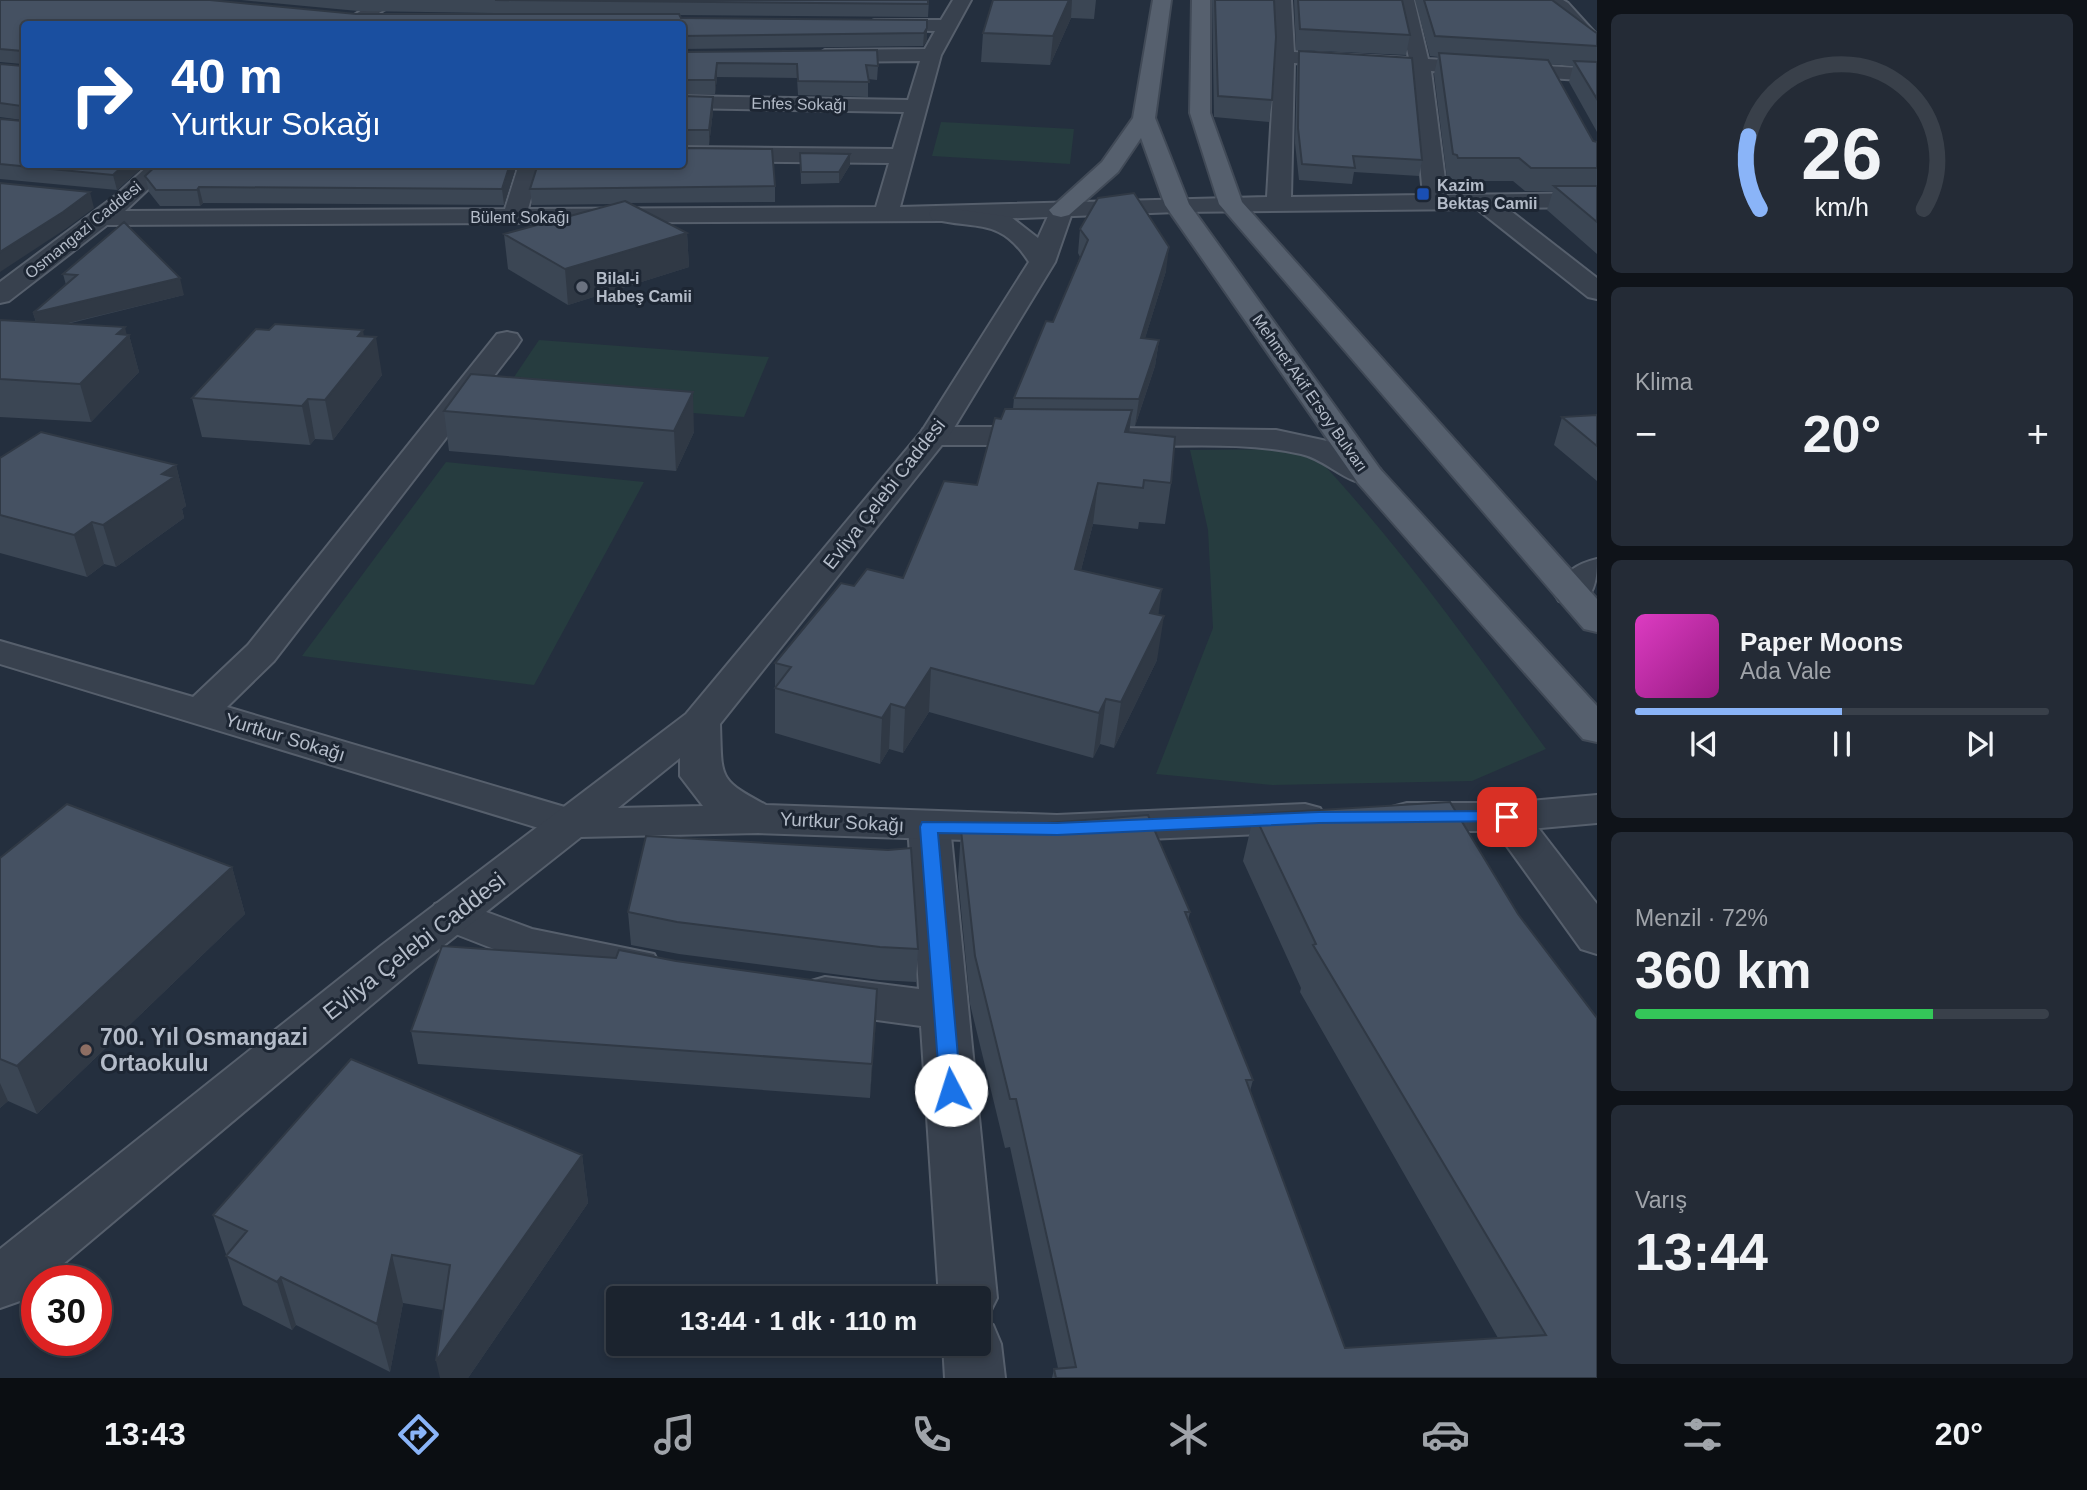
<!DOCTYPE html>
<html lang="tr">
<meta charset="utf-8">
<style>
:root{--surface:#1b232e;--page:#242b36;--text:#f1f3f6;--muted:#a0a4aa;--line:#39404a;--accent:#8ab4f8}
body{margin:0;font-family:Arial,sans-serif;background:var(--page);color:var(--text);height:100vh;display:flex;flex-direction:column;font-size:26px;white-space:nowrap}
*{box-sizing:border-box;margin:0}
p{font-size:23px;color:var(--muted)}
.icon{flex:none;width:38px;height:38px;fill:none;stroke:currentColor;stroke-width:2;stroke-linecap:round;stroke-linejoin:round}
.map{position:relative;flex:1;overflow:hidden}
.panel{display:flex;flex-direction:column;gap:14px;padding:14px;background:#0f1319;width:490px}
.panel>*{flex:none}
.top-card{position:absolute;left:21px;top:21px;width:665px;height:147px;border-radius:7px;box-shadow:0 4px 10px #0003,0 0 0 2px var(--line);background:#1a4fa0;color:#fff;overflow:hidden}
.speed{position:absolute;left:21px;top:1265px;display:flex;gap:14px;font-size:35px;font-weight:700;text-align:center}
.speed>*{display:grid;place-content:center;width:91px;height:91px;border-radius:50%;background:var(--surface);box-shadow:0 4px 10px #0003,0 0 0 2px var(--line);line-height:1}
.speed .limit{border:10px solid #d22;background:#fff;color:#111}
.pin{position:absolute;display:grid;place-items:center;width:60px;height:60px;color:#fff;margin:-30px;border-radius:14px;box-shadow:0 4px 10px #0006}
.me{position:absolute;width:77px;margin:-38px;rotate:355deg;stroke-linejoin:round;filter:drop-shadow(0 0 5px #0008)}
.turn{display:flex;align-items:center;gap:24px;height:147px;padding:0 35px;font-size:32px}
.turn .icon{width:91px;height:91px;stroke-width:2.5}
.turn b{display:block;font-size:49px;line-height:60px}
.big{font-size:52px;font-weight:700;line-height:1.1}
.panel .tile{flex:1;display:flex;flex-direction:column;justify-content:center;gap:10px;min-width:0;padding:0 24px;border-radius:10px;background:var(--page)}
.panel .dial{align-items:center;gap:0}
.dial svg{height:182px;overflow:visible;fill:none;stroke:var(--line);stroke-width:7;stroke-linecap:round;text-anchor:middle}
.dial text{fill:var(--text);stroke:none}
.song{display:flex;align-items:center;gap:21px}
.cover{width:84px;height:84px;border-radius:10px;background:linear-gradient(135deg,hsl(310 70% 55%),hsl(310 70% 35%))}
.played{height:7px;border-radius:4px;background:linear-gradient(90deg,var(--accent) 50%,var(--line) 50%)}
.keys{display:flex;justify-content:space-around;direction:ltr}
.heat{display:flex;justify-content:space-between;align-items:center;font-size:38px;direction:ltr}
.charge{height:10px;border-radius:5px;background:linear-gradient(90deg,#34c759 72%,var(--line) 0)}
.trip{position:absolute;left:606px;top:1286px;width:385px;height:70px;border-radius:7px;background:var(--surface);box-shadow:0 4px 10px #0003,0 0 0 2px var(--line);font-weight:700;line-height:70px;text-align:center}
.tab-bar{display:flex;height:112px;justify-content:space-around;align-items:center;background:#0b0e12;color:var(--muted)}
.tab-bar .icon{width:49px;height:49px}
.tab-bar .selected{color:var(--accent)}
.tab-bar b{font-size:32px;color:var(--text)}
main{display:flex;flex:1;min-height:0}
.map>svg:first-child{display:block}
.green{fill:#263c3f}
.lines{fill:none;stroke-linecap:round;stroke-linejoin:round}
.minor-casing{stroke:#565f6c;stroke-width:4}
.tertiary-casing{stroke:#565f6c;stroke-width:4}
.primary-casing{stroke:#414a57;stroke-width:4}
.minor{fill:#38414e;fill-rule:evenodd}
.tertiary{fill:#38414e;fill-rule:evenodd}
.primary{fill:#56606e;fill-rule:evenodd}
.wall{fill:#3b4654}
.shaded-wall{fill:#303945}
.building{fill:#455162;stroke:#303945;stroke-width:2}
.route{fill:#1a73e8;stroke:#114b97;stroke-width:2}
.transit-dot{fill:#1a4fb4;stroke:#1d2633;stroke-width:2.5}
.worship-dot{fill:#6b7280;stroke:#1d2633;stroke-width:2.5}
.education-dot{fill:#8d6e63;stroke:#1d2633;stroke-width:2.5}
.labels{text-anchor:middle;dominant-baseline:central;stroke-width:6;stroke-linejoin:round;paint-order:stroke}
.far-street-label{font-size:16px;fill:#b4bcc9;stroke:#1d2633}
.far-poi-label{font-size:16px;font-weight:bold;fill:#b4bcc9;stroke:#1d2633;text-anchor:start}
.street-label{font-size:19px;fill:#b4bcc9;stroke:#1d2633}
.near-street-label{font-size:23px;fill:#b4bcc9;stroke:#1d2633}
.near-poi-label{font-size:23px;font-weight:bold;fill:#b4bcc9;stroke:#1d2633;text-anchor:start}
</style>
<main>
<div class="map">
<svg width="1597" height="1378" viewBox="0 0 1597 1378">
<rect width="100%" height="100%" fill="#242f3e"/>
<path class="green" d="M941 122 1074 129 1070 164 932 156Z
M539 340 769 357 744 417 500 398Z
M1309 449C1397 541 1471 646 1546 749L1472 781 1272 785 1156 774 1213 628 1208 530 1190 450Z
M446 462 644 482 534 685 302 656Z"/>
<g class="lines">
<g class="minor-casing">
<path id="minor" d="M378 0H400L361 24H340Z
M953 0H971L941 55 900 207 1267 197 1275 57 1273 0H1291L1294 52 1409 58 1396 0H1414L1428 59 1597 69V81L1431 71 1447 195 1597 193V207L1507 208 1597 278V299L1588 297 1477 209 1177 212 941 221 107 225 9 301 0 303V282L115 196 150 164H175L125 211 505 209 519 164H541L528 209 876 207 889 163 682 161V147L893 149 904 112 682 108V96L908 100 920 61 825 62 815 56 825 50 925 49 935 31 874 30 865 25 874 20H941ZM1294 63 1411 70 1423 195 1291 197Z
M1542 0H1563L1568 3 1597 35V52L1590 50 1556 11Z
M507 332 517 334 521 340 517 346 274 661 227 707 585 813 591 823 585 833 570 837 555 833 0 664V641L193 697 248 645 497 334Z
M934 427H1044L1055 429 1059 436 1055 443 1044 445H934L923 443 919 436 923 429Z
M1121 428 1276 430 1327 441 1380 469 1385 476 1380 483C1350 490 1329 460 1301 454 1245 441 1178 447 1121 446L1110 444 1106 437 1110 430Z
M1507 803 1522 807 1597 904V954L1581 949 1486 817 1492 807Z
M929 812 944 816 950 826 997 1298 988 1316 978 1320V1298H939L921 1026 825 1013 808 1008 801 995 808 982 825 977 919 989 908 826 914 816Z
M451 899 532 929 654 954 660 966 654 978 637 983 525 961 435 926 428 915 435 904Z
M978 1320 993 1325 1001 1344 1005 1378H945L943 1344H978Z"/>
</g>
<g class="tertiary-casing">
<path id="tertiary" d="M1061 203 1069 205 1073 210 1055 262 949 436 720 724C722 778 717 779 766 805L1057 815 1305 804 1320 808 1326 818 1320 828 1305 832 1057 843 758 833 581 837 414 969 43 1281H37V1287L20 1301 0 1308V1249L382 945 686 714 922 431 1029 262C1000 217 978 230 932 219L929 214 932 209 941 207 1011 217 1038 238 1053 205ZM680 758V776L703 806 618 808Z
M1597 559C1597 585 1593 609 1559 601L1554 593C1563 573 1576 564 1597 559Z
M1597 795V823L1507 831H1407L1392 827 1386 817 1392 807 1407 803H1507Z"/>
</g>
<g class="primary-casing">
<path id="primary" d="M1153 0H1171L1155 118 1189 204 1380 469 1597 706V742L1583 739 1358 483 1165 205 1141 138 1118 172 1069 215 1061 217 1053 215 1049 210 1102 162 1133 118Z
M1192 0H1210V113L1242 202 1597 599V632L1584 629 1219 204 1190 113Z"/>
</g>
<use href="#minor" class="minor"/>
<use href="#tertiary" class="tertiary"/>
<use href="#primary" class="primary"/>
</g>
<path class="wall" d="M0 0 356 14H572L358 11 241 0H929L928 17 680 15 681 18 927 20V41L923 46 682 49V24L24 164H146L117 190 0 179V119L22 121V120L0 117V64L22 66V64L0 62Z
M993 0H1096L1094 19 1071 18 1050 65 981 62 983 33Z
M1212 0H1274L1272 100 1269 122 1214 117Z
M1294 0H1402L1410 35 1406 55 1296 50Z
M1415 0H1552L1595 32 1597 33V132L1569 82 1573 66 1550 64 1593 141 1597 142V254L1547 210 1553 191H1525L1513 181H1452V178H1447L1434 74 1438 57 1430 56Z
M1299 51 1422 160 1419 176 1354 172 1352 184 1299 180 1295 143 1297 66Z
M682 52 878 66 877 80 868 79V97L798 95 797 78 717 77 715 94H682Z
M682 96 713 111 709 145H682Z
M800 153 850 154V165L839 183 801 184Z
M158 164H517L504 205 203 203 200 206H160L149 192 145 176Z
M775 186V202L630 203 687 233 689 267 568 305 508 269 504 234 614 204 532 205 530 189Z
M124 222 184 295 67 324 129 335 139 372 91 422 0 417V320L36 322 33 313 66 285 63 274Z
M1080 229 1166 271 1145 338 1159 340 1155 366 1135 426H1130L1129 432 1171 483 1165 524 1139 522 1138 529 1093 524 1081 570 1158 614 1157 660 1114 748 1100 744 1093 758 929 712 903 753 889 749 880 764 775 733V663L854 586 903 578 977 485 1001 419 1013 409 1014 398 1053 322 1080 257 1078 253Z
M364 336 382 375 333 440 315 439 310 445 202 437 192 398Z
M444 411 694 432 676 471 449 451Z
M1597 415V481L1554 445 1562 417Z
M0 458 176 465 186 506 182 509 184 518 116 567 104 564 87 577 0 553Z
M1254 814 1597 1378H1052L1054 1369 1058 1368 1010 1147 1005 1148 970 1004 958 877 961 830 1190 912 1188 921 1253 1080 1250 1091 1345 1348 1498 1338 1300 992 1301 988 1243 861Z
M0 858 232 867 245 914 37 1114 8 1101 0 1108Z
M628 912 918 949 916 982 879 980 679 954 631 945Z
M616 958 676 961 877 989 870 1098 418 1064 411 1031Z
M582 1155 588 1203 468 1378H440L443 1310 403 1303 390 1372 296 1325 292 1330 243 1305 213 1215Z"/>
<path class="shaded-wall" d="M1069 0H1072L1071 18 1050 65 1053 36Z
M927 28V41L923 46 924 33Z
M717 63V77L715 94V80Z
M713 97V111L709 145V130Z
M850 154V165L839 183V172Z
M125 164H146L117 190 113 175Z
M510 164H517L504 205 502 189Z
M199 187 203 203 200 206 197 190Z
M90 192 94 208 67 228 0 272V252Z
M687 233 689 267 568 305 565 269Z
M1169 247 1166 271 1137 364 1141 338Z
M180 278 184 295 39 330 33 313Z
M125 327 127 336 129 335 139 372 91 422 80 384 117 334Z
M363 330 366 349 376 337 382 375 333 440 325 400 358 336Z
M1159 340 1155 366 1135 426 1139 399Z
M693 392 694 432 676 471 674 431Z
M308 399 315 439 310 445 302 406Z
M1132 410 1127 449 1125 432Z
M176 465 186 506 182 509 184 518 116 567 103 525 162 474Z
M1098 483 1093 524 1070 612 1075 569Z
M92 522 104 564 87 577 74 535Z
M1162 589 1156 632 1150 613Z
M1164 616 1157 660 1114 748 1121 702Z
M931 668 929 712 903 753 905 708Z
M1106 699 1100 744 1093 758 1099 713Z
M891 704 889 749 880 764 882 718Z
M232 867 245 914 37 1114 17 1066Z
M877 989 876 1022 870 1098 872 1064Z
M0 1083 8 1101 0 1108Z
M582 1155 588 1203 468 1378H440L436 1361Z
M392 1255 403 1303 390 1372 377 1324Z
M281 1277 296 1325 292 1330 277 1282Z"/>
<path class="building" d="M0 0H210L356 14H679L681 18 927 20V28L924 33 682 36V24H24V164H125L113 175 0 164V119L22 121V106L0 103V64L22 66V51L0 49Z
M495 0H928V4Z
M993 0H1069L1053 36 983 33Z
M1215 0H1274L1276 37 1272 100 1218 96Z
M1298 0H1402L1410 35 1300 29Z
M1424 0H1552L1595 32 1597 33V46L1435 36Z
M877 50 878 66 866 65 869 82 798 81 797 64 717 63 715 80H682V52Z
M1299 51 1412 58 1422 160 1353 156 1355 168 1302 164 1298 128Z
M1439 53 1548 60 1593 141 1597 142V168H1531L1519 158H1458L1457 155 1453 154Z
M1574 61 1597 62V99Z
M682 96 713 97 709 130H682Z
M682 148 772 149 775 186 530 189 538 164H682Z
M800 153 850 154 839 172H801Z
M158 164H510L502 189 199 187 197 190H156L145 176Z
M0 183 90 192 63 212 0 252Z
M1554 186H1597V222Z
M1134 193 1169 247 1141 338 1159 340 1139 399 1014 398 1046 321 1053 322 1088 240 1080 229 1098 198Z
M625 201 687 233 565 269 504 234Z
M124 222 180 278 33 313 77 275 63 274Z
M0 320 125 327 117 334 129 335 80 384 0 379Z
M275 324 363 330 358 336 376 337 325 400 308 399 302 406 192 398 256 329 269 330Z
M471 374 693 392 674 431 444 411Z
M1005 409 1132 410 1125 432 1175 437 1171 483 1144 480 1143 488 1098 483 1075 569 1162 589 1150 613 1164 616 1121 702 1106 699 1099 713 931 668 905 708 891 704 882 718 775 688 791 667 775 663 841 583 854 586 867 569 903 578 944 481 977 485 995 418 1001 419Z
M1597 415V446L1562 417Z
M41 432 176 465 162 474 174 477 103 525 92 522 74 535 0 515V458Z
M1450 802 1518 914 1597 1018V1378H1056L1054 1369 1076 1367 1016 1099H1010L975 956 961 830 1148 815 1190 912H1185L1253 1080H1246L1345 1348 1546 1335 1313 945 1316 944 1254 814Z
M67 804 232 867 17 1066 0 1059V858Z
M646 836 888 850 911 848 918 949 880 947 677 922 628 912Z
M442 946 616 958 619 950 676 961 877 989 872 1064 411 1031Z
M351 1059 582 1155 436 1361 450 1265 392 1255 377 1324 281 1277 277 1282 226 1256 247 1231 213 1215Z"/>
<path class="route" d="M1507 811 1513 812 1515 817 1513 821 1319 823 1057 835 938 833 961 1090 958 1095 951 1098 943 1095 940 1090 920 827 922 822 1057 823 1319 812Z"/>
<rect class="transit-dot" x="1416" y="187" width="14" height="14" rx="3.5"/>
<circle class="worship-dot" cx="582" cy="287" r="7"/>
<circle class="education-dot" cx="86" cy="1050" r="7"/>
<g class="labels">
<g class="far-street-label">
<text transform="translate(799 104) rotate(1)">Enfes Sokağı</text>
<text x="520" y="217">Bülent Sokağı</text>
<text transform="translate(83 230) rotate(-39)">Osmangazi Caddesi</text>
<text transform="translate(1310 393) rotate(55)">Mehmet Akif Ersoy Bulvarı</text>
</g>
<g class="far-poi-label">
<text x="1437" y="185">Kazim<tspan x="1437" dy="18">Bektaş Camii</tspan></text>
<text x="596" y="278">Bilal-i<tspan x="596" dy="18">Habeş Camii</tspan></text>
</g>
<g class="street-label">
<text transform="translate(884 494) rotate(-52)">Evliya Çelebi Caddesi</text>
<text transform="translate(285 737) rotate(17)">Yurtkur Sokağı</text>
<text transform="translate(842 822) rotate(3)">Yurtkur Sokağı</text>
</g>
<g class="near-street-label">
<text transform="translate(414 946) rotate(-38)">Evliya Çelebi Caddesi</text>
</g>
<g class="near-poi-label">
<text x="100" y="1037">700. Yıl Osmangazi<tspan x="100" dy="26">Ortaokulu</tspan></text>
</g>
</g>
</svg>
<div class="speed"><div class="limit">30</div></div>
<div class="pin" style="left:1507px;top:817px;background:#d93025"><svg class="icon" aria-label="arrive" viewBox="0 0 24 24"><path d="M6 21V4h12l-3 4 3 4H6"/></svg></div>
<svg class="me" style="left:951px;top:1090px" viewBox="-20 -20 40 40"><circle r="19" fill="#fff"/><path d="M0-13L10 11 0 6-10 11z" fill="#1a73e8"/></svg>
<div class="trip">13:44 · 1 dk · 110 m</div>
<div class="top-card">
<div class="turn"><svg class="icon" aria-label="right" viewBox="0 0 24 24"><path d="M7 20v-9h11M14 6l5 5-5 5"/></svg><div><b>40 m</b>Yurtkur Sokağı</div></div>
</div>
</div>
<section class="panel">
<div class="tile dial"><svg viewBox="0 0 100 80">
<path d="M14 69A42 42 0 1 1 86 69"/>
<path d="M14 69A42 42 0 0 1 9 37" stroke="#8ab4f8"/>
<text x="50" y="56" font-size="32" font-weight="700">26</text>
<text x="50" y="72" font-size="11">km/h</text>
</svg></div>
<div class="tile"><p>Klima</p>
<div class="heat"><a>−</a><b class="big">20°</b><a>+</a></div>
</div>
<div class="tile">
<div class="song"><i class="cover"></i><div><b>Paper Moons</b><p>Ada Vale</p></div></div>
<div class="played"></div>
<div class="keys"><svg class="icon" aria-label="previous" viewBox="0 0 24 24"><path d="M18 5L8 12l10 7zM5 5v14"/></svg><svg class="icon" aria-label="pause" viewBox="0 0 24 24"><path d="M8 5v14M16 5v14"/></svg><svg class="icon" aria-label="next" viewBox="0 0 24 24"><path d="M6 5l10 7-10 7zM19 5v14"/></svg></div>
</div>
<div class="tile"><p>Menzil · 72%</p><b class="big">360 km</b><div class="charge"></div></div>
<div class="tile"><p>Varış</p><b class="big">13:44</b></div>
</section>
</main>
<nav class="tab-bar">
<b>13:43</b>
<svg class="icon selected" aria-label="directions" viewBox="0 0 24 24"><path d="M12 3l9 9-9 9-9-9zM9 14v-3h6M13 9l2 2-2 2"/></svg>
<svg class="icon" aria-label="music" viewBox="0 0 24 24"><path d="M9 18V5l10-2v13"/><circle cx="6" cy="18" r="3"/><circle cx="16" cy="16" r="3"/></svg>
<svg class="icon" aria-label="phone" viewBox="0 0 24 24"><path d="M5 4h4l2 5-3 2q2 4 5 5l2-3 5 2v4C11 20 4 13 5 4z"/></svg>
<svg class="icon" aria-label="climate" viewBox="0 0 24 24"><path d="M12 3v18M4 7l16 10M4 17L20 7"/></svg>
<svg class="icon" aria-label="car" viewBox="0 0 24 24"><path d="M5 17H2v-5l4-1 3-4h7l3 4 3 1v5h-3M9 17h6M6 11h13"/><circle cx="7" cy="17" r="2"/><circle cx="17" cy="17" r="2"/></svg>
<svg class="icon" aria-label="filters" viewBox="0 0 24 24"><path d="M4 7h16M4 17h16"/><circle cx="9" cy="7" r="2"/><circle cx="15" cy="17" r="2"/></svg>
<b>20°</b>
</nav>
